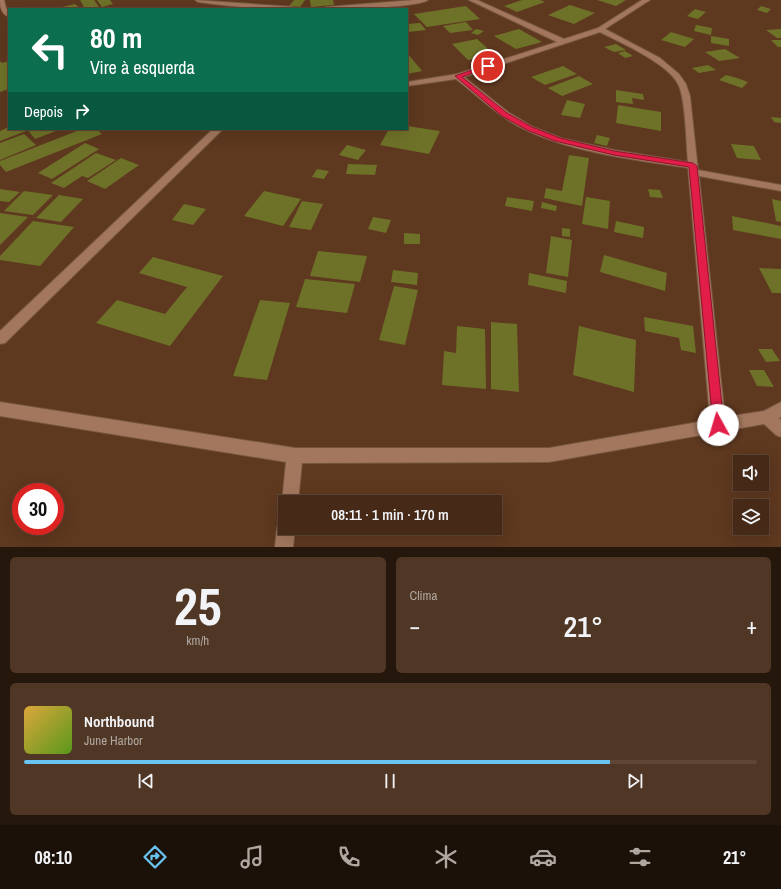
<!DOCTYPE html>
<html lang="pt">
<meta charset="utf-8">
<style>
:root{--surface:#462a17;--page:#503624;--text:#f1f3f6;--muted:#b0a7a1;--line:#5e4636;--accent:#69c4f1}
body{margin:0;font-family:"Archivo Narrow",sans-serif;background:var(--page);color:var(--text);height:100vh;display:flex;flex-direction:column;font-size:15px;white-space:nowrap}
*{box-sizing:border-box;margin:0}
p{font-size:13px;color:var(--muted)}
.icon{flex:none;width:22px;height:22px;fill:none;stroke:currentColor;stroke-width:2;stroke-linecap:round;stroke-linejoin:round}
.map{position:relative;height:547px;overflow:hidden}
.panel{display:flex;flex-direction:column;gap:10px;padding:10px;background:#26170d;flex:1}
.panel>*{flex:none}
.banner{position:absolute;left:8px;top:8px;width:400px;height:122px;border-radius:0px;box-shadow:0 4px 16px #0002,0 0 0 1px var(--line);background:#0b6e4f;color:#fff;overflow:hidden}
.buttons{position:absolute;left:733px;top:455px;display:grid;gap:8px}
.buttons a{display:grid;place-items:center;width:36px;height:36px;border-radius:0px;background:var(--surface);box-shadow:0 4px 16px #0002,0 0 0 1px var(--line);font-size:20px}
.speed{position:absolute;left:12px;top:483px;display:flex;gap:8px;font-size:20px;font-weight:700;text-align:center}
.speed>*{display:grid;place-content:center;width:52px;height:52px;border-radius:50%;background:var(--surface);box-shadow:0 4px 16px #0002,0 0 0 1px var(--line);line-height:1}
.speed .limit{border:6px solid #d22;background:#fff;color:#111}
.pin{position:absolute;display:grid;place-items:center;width:34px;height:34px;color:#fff;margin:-17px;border:2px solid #fff;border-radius:50%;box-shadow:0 1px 4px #0007}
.me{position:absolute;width:44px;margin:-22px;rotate:354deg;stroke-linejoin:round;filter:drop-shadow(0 0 3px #0008)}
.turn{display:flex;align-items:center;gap:14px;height:84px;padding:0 16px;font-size:18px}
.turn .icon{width:52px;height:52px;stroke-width:2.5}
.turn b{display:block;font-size:28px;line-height:34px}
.then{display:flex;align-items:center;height:38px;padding:0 16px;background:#0003;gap:8px;font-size:15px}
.big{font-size:30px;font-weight:600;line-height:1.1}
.panel .tile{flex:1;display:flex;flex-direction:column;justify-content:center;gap:6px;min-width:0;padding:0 14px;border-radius:6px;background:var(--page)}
.panel .dial{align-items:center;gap:0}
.dial b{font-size:52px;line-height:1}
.song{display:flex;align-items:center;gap:12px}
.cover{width:48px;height:48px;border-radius:6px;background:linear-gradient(135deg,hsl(40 70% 55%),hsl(90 70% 35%))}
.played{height:4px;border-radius:2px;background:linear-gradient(90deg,var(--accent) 80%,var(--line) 80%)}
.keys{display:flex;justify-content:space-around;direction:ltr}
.heat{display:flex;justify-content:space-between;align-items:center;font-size:22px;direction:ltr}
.panel .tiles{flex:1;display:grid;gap:10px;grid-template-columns:1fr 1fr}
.tile:last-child{grid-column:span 2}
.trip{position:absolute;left:278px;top:495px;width:224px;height:40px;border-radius:0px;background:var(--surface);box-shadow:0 4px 16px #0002,0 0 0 1px var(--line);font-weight:600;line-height:40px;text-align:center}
.menu{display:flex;height:64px;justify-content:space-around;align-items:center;background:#1c1109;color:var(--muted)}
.menu .icon{width:28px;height:28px}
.menu .selected{color:var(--accent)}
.menu b{font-size:18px;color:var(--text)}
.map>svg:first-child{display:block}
.building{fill:#6e7228}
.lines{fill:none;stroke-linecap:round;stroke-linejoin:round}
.minor-casing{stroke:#76553f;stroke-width:2}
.minor{fill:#a2775d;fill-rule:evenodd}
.route{fill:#e11d48;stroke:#92132f}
</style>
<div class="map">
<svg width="781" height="547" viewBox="0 0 781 547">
<rect width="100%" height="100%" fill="#5e381f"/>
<path class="building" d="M80 0H94L99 7 85 9Z
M97 0H110L113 4 102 7Z
M294 0H305L300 7 289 6Z
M310 0H333L334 5 311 7Z
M522 0H540L545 2 517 12 504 6Z
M597 0H626L616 6Z
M75 4 81 9H58V8Z
M570 5 595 13 574 24 548 15Z
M466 6 480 19 427 27 414 14Z
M761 6 771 9 767 13 757 10Z
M695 9 706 12 698 19 687 16Z
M466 22 473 30 450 33 443 26Z
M420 23 426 30 408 32 407 31V24Z
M696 25 712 28 711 35 694 31Z
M476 29 484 31 478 35 471 33Z
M519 29 542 42 516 49 494 36Z
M781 29V38H777L766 30Z
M671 32 694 39 685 47 661 40Z
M711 36 729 39V46L711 43Z
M477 39 495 55 468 60 452 44Z
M771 40H781V47H778Z
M616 44 626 50 614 52 604 47Z
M725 49 740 58 719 61 705 52Z
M625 51 633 56 625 58 618 53Z
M407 54H408L422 71 407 74Z
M0 61 2 63 9 61V89L0 92Z
M708 65 716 70 699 73 692 68Z
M563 66 577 74 545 85 531 77Z
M726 75 737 78 748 82 742 88 719 80Z
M579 76 593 84 562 96 548 88Z
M616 90 643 94 644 100 632 98 633 104 616 102Z
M567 100 585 104 580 118 561 115Z
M618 105 661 112V131L616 123Z
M771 117 781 118V123L774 122Z
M407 126 440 131 429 154 380 145 389 129H407Z
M9 127V129H24L26 131 0 141V131Z
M27 129H61L35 139Z
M82 129H96L102 134 6 172 0 165V161Z
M24 134 36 145 0 160V143Z
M597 135 610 138 607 146 594 143Z
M85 143 99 149 52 179 38 173Z
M731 144 754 146 761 160 737 158Z
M347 145 366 150 358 160 339 155Z
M96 153 116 160 88 178 82 176 64 188 51 183Z
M569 155 589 158 582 206 544 198 546 188 562 191Z
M121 158 139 165 105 189 87 181Z
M348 164 377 165 375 175 346 174Z
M317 169 329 171 324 179 312 177Z
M0 189 20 192 9 202 0 201Z
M648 189 660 190 663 198 650 197Z
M24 191 53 195 33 215 4 211Z
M264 191 301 199 283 226 244 216Z
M59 195 83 199 61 222 36 218Z
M507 197 534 201 532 211 505 206Z
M586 197 610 201 608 229 582 224Z
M772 199 781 201V222L776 221Z
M302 201 323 204 311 230 289 227Z
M542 202 557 206 556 211 541 208Z
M184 204 206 209 193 225 172 220Z
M0 213 28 217 0 245Z
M732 216 781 226V239L733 230Z
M373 217 391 220 386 233 368 229Z
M33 221 74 227 40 266 0 260V256Z
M616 221 644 227 643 238 614 232Z
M562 228 570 229V237L562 236Z
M404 233 420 234V244H404Z
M551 236 572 240 568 277 546 273Z
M318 251 367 256 360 282 310 276Z
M604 255 667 273 665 291 600 272Z
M153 257 223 276 170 346 96 323 117 300 165 314 187 287 139 273Z
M759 268 781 269V293H772Z
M393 270 418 273 417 285 391 282Z
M529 273 567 281 566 293 528 285Z
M305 279 355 284 347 313 296 307Z
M394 286 418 290 405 345 379 340Z
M260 300 290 303 267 380 233 376Z
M644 317 693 326 696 353 681 350 679 338 645 331Z
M491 322 517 324 519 392 491 389Z
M457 326 485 329 486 389 442 385 444 351 456 353Z
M579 326 636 340 634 392 573 375Z
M758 349H772L780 361 766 362Z
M749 370H764L774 387 757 386Z"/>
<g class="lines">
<g class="minor-casing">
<path id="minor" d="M0 0H4L6 8 9 11V17C1 14 0 7 0 0Z
M195 0 295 7 298 9C265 9 231 7 198 2Z
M414 0H428C417 8 340 9 323 9L326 7Z
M469 0H477L564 39 598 28 642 0H650L605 29 660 58 679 74 686 84 690 96 698 170 781 185V191L699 176 725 417 764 411 781 402V417L779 418 781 420V437L776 435 764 424 549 462 302 463 298 502H285V508L282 502 286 462 0 416V402L295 448H549L710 420 688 168C637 160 575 153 528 131 501 119 479 97 456 79L407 86V82L457 74 557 42ZM600 32C621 43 670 64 679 86 686 104 686 142 688 162L614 150 561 138 533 127 508 112 464 77Z
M213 129H223L5 343 0 344V331Z
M285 520V528H295L293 547H275L277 528 280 522Z"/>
</g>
<use href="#minor" class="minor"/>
</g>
<path class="route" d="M486 65 491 66 462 77 507 113 532 127 560 138 614 151 693 163 697 166 724 425 722 429 718 430 714 429 713 425 689 167 614 155 555 141 527 130 502 116 455 76Z"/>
</svg>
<div class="buttons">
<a><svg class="icon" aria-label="sound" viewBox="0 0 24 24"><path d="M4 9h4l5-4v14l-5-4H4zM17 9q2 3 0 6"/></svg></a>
<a><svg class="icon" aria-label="layers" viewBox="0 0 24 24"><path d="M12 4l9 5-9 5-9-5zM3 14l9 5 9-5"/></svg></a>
</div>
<div class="speed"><div class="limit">30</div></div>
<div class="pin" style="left:488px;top:66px;background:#d93025"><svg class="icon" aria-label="arrive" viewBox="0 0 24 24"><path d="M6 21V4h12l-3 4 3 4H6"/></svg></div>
<svg class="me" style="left:718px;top:425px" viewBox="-20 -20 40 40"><circle r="19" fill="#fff"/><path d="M0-13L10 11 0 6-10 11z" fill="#e11d48"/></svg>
<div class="trip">08:11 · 1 min · 170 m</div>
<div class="banner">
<div class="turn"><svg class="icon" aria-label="left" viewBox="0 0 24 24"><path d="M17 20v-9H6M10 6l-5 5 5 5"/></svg><div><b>80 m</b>Vire à esquerda</div></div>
<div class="then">Depois<svg class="icon" aria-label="right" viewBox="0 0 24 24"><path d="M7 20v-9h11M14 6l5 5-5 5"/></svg></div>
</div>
</div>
<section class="panel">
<div class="tiles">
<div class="tile dial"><b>25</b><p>km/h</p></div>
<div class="tile"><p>Clima</p>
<div class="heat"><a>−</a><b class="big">21°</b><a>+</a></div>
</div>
<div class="tile">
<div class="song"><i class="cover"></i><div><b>Northbound</b><p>June Harbor</p></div></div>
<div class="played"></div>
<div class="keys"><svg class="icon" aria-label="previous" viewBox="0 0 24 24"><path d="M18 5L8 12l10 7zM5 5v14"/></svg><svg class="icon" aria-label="pause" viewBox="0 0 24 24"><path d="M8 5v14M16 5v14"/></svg><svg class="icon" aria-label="next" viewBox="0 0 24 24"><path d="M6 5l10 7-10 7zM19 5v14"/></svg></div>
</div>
</div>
</section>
<nav class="menu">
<b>08:10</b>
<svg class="icon selected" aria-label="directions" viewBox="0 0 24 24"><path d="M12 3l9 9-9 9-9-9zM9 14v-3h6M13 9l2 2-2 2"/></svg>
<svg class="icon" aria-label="music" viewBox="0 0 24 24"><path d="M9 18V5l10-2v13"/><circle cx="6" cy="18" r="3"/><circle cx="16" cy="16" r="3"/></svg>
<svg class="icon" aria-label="phone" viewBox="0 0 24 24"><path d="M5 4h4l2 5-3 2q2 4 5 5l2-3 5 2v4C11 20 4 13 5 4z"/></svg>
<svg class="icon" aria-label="climate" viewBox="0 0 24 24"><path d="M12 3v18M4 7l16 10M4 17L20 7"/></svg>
<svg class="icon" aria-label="car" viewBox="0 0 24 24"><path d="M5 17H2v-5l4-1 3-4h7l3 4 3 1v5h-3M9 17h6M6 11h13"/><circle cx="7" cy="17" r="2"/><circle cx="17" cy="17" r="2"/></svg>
<svg class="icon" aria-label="filters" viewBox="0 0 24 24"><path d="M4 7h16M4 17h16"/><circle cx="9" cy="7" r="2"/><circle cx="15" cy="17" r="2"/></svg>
<b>21°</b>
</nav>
